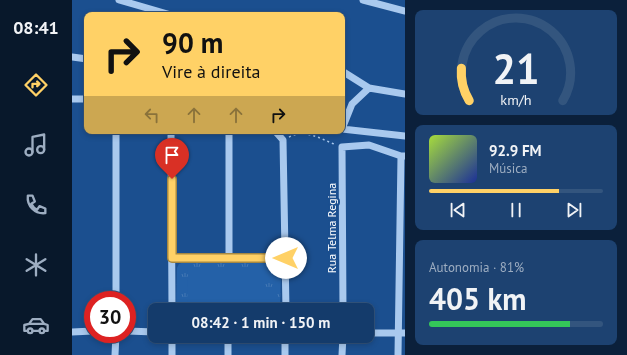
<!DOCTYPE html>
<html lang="pt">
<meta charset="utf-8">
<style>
:root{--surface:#143b6b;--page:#1d4271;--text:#f1f3f6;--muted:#9dadc1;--line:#33557e;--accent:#ffd166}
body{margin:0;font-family:"PT Sans",sans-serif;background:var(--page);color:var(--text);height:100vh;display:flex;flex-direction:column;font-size:15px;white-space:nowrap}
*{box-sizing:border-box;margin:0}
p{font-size:13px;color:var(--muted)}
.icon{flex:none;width:22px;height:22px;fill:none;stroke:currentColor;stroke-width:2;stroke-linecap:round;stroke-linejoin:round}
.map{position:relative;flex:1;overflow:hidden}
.drawer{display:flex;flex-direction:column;gap:10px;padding:10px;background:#0b203b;width:222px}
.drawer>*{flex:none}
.top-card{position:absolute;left:12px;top:12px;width:261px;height:122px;border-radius:8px;box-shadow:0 2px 6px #0003,0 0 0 1px var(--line);background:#ffd166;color:#111;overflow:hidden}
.speed{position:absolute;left:12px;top:291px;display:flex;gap:8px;font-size:20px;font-weight:700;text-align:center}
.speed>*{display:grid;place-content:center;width:52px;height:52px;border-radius:50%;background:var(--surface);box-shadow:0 2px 6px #0003,0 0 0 1px var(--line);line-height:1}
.speed .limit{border:6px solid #d22;background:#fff;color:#111}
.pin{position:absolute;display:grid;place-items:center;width:34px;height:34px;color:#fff;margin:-41px -17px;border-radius:50% 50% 50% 0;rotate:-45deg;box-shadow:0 0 4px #0007}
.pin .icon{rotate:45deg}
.me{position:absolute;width:44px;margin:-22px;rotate:270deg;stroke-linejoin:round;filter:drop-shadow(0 0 3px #0008)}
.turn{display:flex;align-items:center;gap:14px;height:84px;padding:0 12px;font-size:18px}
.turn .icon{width:52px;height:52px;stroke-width:2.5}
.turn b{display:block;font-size:28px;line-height:34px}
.lanes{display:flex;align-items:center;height:38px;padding:0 12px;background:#0003;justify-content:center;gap:20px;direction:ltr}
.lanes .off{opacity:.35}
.big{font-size:30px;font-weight:700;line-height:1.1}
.drawer .card{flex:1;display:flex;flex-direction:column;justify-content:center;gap:6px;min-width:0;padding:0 14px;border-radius:8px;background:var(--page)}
.drawer .dial{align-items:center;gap:0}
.dial svg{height:104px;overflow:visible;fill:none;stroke:var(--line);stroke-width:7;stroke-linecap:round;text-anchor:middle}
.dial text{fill:var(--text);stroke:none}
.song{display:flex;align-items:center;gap:12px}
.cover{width:48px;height:48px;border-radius:6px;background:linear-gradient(135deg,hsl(80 70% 55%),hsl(230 70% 35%))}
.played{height:4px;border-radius:2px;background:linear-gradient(90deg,var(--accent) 75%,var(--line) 75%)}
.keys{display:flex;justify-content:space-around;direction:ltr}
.charge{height:6px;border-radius:3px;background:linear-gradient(90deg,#34c759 81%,var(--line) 0)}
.trip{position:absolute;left:76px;top:303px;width:226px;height:40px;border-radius:8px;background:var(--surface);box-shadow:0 2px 6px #0003,0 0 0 1px var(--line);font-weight:700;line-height:40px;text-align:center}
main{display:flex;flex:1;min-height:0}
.dock{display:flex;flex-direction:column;width:72px;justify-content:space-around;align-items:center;background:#08182b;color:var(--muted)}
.dock .icon{width:28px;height:28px}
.dock .active{color:var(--accent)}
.dock b{font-size:18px;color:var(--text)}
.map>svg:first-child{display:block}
.grass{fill:url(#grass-tufts)}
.garden{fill:#2461a8}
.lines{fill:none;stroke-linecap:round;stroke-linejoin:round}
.path{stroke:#a9c9ee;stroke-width:1.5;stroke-dasharray:2 3;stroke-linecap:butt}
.minor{stroke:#a9c9ee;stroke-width:7}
.route-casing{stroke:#a68842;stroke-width:10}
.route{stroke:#ffd166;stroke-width:7}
.labels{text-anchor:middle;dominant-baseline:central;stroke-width:4;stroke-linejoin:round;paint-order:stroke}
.street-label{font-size:12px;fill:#fff;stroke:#1b4f8f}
</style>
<main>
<nav class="dock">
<b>08:41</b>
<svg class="icon active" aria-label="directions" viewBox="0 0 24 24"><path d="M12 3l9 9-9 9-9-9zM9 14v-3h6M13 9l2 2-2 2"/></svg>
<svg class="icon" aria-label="music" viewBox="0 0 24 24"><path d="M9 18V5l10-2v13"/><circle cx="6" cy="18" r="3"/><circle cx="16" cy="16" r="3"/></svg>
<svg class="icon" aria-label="phone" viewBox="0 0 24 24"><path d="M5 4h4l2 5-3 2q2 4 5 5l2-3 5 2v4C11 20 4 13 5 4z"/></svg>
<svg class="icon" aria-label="climate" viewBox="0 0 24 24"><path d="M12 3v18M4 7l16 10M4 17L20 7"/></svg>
<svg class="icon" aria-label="car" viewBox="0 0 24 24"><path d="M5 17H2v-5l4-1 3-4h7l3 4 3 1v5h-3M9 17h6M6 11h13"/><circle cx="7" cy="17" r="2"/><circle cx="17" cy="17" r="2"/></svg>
</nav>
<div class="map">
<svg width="333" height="355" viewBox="0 0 333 355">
<defs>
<pattern id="grass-tufts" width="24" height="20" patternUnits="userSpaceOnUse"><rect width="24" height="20" fill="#2461a8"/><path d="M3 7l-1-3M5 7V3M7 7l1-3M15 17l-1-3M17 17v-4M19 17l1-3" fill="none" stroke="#4579b5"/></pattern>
</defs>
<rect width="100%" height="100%" fill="#1b4f8f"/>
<path class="grass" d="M112 262 200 263 206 266 209 272 208 310H104L105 268 107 264Z"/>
<path class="garden" d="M116 269H192V310L115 309Z"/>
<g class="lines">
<path class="path" d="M217 137C233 129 247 138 262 144"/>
<path class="minor" d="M47 0 99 15
M291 0 333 11
M0 57 15 59
M270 71 297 88 333 94
M0 99H15
M270 129 333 136
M270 129 280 104 297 88
M44 131V300
M99 131 100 310
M203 131 211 140 214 310
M100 258 214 257
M157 258V131
M271 310 270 147 297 145 329 156H333
M55 331 83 332
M0 332 21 331
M295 333H333
M43 355 44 334
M100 355V336
M156 355V336
M213 355V336
M270 355 271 336
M326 355 329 156"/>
</g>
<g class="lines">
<g class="route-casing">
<path id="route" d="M100 179V258H214"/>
</g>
<use href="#route" class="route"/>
</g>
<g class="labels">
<g class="street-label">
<text transform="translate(259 228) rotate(-90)">Rua Telma Regina</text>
</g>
</g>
</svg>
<div class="speed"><div class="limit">30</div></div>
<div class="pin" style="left:100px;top:179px;background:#d93025"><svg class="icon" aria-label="arrive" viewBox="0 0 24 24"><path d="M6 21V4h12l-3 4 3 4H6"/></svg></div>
<svg class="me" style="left:214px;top:258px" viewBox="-20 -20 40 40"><circle r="19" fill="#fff"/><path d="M0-13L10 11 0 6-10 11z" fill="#ffd166"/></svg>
<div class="trip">08:42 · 1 min · 150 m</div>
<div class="top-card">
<div class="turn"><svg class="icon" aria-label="right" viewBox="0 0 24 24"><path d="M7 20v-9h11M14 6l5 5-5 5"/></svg><div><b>90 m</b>Vire à direita</div></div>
<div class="lanes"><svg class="icon off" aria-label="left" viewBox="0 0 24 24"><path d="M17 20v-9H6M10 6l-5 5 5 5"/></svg><svg class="icon off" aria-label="ahead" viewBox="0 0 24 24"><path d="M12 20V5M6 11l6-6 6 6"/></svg><svg class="icon off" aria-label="ahead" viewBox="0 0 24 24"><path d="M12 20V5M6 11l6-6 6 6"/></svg><svg class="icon" aria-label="right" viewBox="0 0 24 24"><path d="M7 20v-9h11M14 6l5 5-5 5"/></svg></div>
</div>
</div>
<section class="drawer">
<div class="card dial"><svg viewBox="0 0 100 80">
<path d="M14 69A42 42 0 1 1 86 69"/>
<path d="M14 69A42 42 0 0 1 8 44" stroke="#ffd166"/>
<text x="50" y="56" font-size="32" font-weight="700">21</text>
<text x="50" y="72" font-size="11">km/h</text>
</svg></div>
<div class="card">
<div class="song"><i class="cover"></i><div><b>92.9 FM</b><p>Música</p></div></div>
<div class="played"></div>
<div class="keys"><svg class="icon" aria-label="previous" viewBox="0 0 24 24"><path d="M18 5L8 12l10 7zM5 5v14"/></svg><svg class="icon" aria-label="pause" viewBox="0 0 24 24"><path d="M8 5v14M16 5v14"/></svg><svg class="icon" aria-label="next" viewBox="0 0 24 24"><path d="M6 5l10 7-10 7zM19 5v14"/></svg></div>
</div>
<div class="card"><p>Autonomia · 81%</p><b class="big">405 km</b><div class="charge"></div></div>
</section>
</main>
